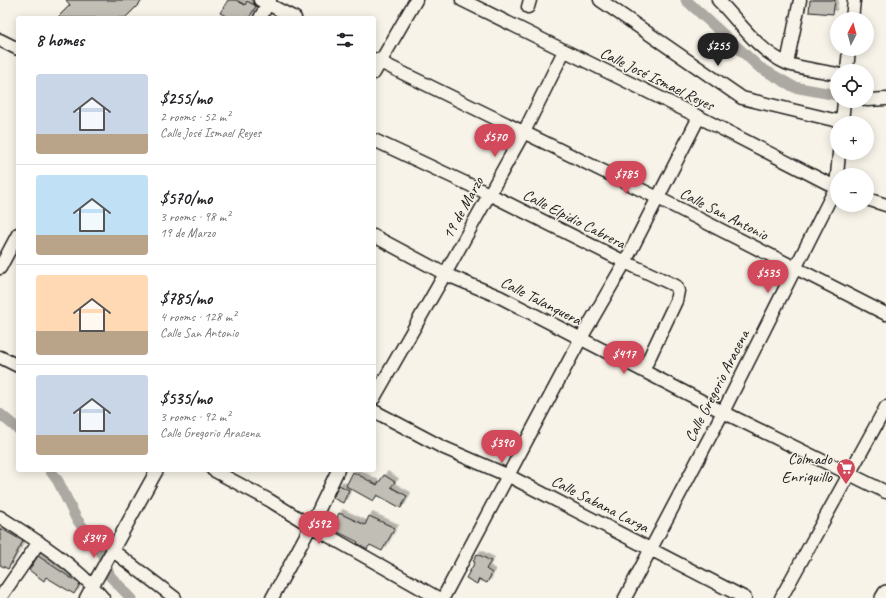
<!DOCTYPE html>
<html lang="en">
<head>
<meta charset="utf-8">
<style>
	:root { --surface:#fff; --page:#f6f6f6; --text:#202124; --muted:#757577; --line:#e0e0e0; --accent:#d1495b }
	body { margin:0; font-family:Caveat,sans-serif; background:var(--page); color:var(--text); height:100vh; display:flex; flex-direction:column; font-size:15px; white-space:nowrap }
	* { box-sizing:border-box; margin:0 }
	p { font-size:13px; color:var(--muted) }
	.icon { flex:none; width:22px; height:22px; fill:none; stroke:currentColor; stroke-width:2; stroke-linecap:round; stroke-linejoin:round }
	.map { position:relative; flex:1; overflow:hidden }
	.drawer { position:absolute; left:16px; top:16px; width:360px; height:456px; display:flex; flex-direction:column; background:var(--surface); border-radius:4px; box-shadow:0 2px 10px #0003 }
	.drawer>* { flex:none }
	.needle { width:26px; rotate:6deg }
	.fabs { position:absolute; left:830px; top:12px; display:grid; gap:8px }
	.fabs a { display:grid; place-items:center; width:44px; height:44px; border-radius:50%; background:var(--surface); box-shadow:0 2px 10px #0003; font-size:20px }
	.price { position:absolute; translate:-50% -34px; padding:0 9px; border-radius:14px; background:var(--accent); color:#fff; font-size:13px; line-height:26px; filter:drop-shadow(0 1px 2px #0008) }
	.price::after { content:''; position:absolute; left:50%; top:24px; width:12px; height:9px; margin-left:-6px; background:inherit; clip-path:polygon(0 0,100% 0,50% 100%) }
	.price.current { background:#222; color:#fff }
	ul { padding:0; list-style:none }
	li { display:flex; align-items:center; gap:12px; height:100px; padding:0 20px }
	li+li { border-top:1px solid var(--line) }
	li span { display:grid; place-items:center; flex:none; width:112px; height:80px; border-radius:4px; color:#555 }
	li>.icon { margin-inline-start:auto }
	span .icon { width:48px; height:48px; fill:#fffc; stroke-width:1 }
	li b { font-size:17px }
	h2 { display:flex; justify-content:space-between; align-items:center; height:48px; padding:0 20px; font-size:17px }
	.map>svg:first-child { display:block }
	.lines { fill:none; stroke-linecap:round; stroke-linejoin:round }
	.canal { stroke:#aca9a2; stroke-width:11 }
	.building { fill:#c0beb5; stroke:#1c1c1c; filter:url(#shadow) }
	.minor-casing { stroke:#1c1c1c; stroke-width:15 }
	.major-casing { stroke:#1c1c1c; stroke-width:18 }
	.minor { stroke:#f7f3e8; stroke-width:12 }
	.major { stroke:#f7f3e8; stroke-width:15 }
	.labels { text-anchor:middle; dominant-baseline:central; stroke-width:3; stroke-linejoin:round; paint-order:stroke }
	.street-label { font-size:16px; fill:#1c1c1c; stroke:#f7f3e8 }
	.poi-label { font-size:16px; fill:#1c1c1c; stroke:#f7f3e8; text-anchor:end }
</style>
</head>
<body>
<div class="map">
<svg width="886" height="598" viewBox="0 0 886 598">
	<defs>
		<filter id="shadow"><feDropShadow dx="3.5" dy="-3.5" stdDeviation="0" flood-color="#0004"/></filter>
	</defs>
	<rect width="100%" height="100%" fill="#f7f3e8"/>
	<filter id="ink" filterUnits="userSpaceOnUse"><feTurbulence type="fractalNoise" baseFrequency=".025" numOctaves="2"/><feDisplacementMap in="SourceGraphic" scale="8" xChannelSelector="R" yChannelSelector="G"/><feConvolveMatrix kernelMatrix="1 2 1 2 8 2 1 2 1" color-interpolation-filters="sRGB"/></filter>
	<g filter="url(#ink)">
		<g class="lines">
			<path class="canal" d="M686,0l73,67 35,20 43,8
				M0,414l18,15
				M50,470l8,11 18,37 26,36 8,22 21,22"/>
		</g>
		<path class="building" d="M66,0h77l-18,18h-68l13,-13z
			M228,0h8l9,5 2,-4 9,5 -7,12h-19l-10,-5z
			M810,0h25l-2,14 -24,-2z
			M353,472l24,13 7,-10 11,7 -4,5 16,9 -6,12 -24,-13 -4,6 -27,-15z
			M339,485l10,5 -6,13 -10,-5z
			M339,513l26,12 4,-9 26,12 -13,23 -12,-6 -3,4 -10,-6 1,-1 -26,-13z
			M0,528l23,13 -15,28 -8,-4z
			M477,554l14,7 -5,8 6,4 -5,10 -8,-4 -2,5 -11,-6 9,-16 -2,-1z
			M38,556l42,28 -6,10 -28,-17 -2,4 -15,-11z"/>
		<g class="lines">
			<defs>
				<path id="minor" d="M260,0l35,18
					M462,0l237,117 138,71
					M600,0l142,98 100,24
					M718,0c21,21 40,51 68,63 12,5 37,8 51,11
					M528,7l2,-7
					M260,18l10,-18
					M852,19l2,-19
					M0,40l18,9
					M374,59l284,139 228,116
					M787,63l13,-63
					M847,71l2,-22
					M374,73l42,-73
					M867,100l19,-1
					M842,123l2,-22
					M374,140l115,54 136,68 51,24 2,5 -2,10 -33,70
					M867,199l19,6
					M374,236l71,38 55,23 223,115 163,80
					M0,268l18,-34
					M0,357l18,9
					M374,398l71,-124 79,-142 40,-81
					M374,411l68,36 67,29 236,122
					M213,470l56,30 42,26 127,72
					M0,517c36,23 76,48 103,81
					M112,550l63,48
					M0,598l39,-56
					M86,598l71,-128
					M272,598l39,-72 27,-56
					M443,598l137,-258 45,-78 74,-145
					M625,598l98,-186 113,-225 3,-34
					M781,598l105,-191"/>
				<path id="major" d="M883,598l3,-5"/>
			</defs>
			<use href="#minor" class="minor-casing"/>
			<use href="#major" class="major-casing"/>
			<use href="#minor" class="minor"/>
			<use href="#major" class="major"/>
		</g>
	</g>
	<defs>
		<symbol id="supermarket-pin" viewBox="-11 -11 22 30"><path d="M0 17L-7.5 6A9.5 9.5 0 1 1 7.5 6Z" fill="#d1495b" stroke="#f7f3e8"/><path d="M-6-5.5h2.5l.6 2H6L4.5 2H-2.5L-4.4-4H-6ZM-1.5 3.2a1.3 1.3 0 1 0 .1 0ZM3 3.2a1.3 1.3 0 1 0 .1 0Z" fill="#fff"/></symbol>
	</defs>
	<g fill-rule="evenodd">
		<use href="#supermarket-pin" x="835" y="457" width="22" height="30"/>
	</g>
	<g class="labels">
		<g class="street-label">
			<text transform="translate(657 79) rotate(26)">Calle José Ismael Reyes</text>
			<text transform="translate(463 208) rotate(-61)">19 de Marzo</text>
			<text transform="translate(724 214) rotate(27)">Calle San Antonio</text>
			<text transform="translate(574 219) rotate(27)">Calle Elpidio Cabrera</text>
			<text transform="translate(541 301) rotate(27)">Calle Talanquera</text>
			<text transform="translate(717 386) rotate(-63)">Calle Gregorio Aracena</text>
			<text transform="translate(600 504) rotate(27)">Calle Sabana Larga</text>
		</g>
		<g class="poi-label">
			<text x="832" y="459">Colmado<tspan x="832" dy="18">Enriquillo</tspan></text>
		</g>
	</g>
</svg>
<div class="fabs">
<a><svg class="needle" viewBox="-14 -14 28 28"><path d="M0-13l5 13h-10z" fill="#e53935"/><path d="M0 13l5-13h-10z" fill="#757577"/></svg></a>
<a><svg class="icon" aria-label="locate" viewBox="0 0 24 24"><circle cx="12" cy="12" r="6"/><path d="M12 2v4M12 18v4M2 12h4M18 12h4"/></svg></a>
<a>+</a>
<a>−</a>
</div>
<b class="price current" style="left:718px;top:67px">$255</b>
<b class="price" style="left:495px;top:158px">$570</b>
<b class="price" style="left:626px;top:195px">$785</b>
<b class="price" style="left:768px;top:294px">$535</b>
<b class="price" style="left:624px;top:375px">$417</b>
<b class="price" style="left:502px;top:464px">$390</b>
<b class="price" style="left:319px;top:545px">$592</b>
<b class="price" style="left:94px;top:559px">$347</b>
<section class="drawer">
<h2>8 homes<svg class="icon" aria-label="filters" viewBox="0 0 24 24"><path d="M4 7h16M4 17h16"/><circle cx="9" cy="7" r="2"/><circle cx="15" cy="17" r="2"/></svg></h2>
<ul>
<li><span style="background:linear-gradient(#c9d6e8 75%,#b9a48a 0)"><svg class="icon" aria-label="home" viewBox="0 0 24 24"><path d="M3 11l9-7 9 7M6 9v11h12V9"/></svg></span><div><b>$255/mo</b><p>2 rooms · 52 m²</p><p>Calle José Ismael Reyes</p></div></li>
<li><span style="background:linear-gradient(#bfe0f5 75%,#b9a48a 0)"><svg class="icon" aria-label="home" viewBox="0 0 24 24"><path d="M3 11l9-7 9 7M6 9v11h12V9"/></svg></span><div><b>$570/mo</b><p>3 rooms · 98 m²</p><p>19 de Marzo</p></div></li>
<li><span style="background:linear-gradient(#ffd9b3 70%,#b9a48a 0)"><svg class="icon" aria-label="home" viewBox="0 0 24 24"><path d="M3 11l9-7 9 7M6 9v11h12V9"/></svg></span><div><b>$785/mo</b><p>4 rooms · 128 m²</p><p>Calle San Antonio</p></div></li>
<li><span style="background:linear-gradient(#c9d6e8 75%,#b9a48a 0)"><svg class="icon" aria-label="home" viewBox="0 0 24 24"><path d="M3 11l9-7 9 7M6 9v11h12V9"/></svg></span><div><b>$535/mo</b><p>3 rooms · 92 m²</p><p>Calle Gregorio Aracena</p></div></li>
</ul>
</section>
</div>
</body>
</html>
